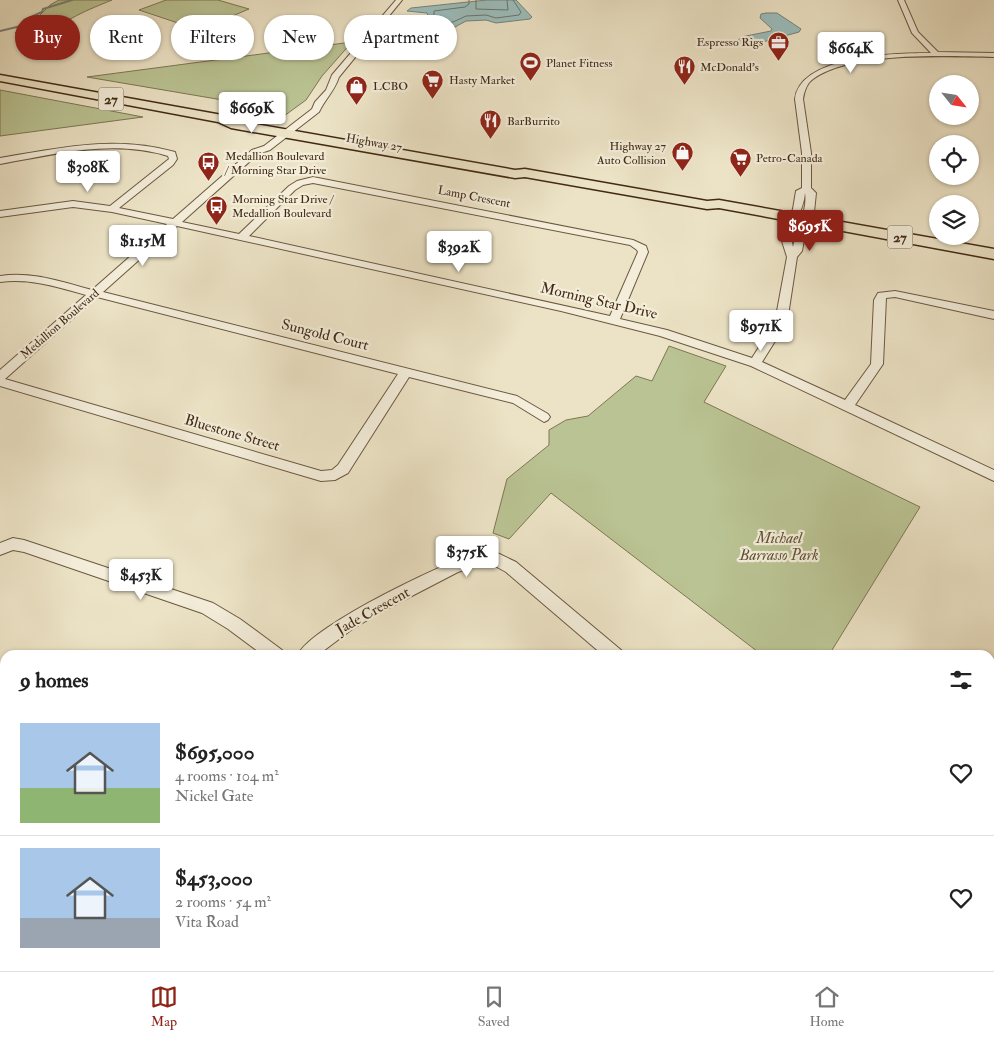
<!DOCTYPE html>
<html lang="en">
<head>
<meta charset="utf-8">
<style>
	:root { --surface:#fff; --page:#f6f6f6; --text:#222; --muted:#767676; --line:#e0e0e0; --accent:#8f2418 }
	body { margin:0; font-family:"IM FELL Double Pica",serif; background:var(--page); color:var(--text); height:100vh; display:flex; flex-direction:column; font-size:19px; white-space:nowrap }
	* { box-sizing:border-box; margin:0 }
	p { font-size:16px; color:var(--muted) }
	.icon { flex:none; width:28px; height:28px; fill:none; stroke:currentColor; stroke-width:2; stroke-linecap:round; stroke-linejoin:round }
	.map { position:relative; flex:1; overflow:hidden }
	.drawer { position:absolute; left:0px; top:650px; width:995px; height:321px; display:flex; flex-direction:column; background:var(--surface); border-radius:15px 15px 0 0; box-shadow:0 1px 4px #0004 }
	.drawer>* { flex:none }
	.banner { position:absolute; left:15px; top:15px; width:500px; height:45px; display:flex; gap:10px }
	.needle { width:32px; rotate:120deg }
	.tools { position:absolute; left:929px; top:75px; display:grid; gap:10px }
	.tools a { display:grid; place-items:center; width:50px; height:50px; border-radius:50%; background:var(--surface); box-shadow:0 1px 4px #0004; font-size:25px }
	.price { position:absolute; translate:-50% -42px; padding:0 11px; border-radius:5px; background:#fff; color:#222; font-size:16px; line-height:32px; filter:drop-shadow(0 1px 2px #0008) }
	.price::after { content:''; position:absolute; left:50%; top:30px; width:15px; height:11px; margin-left:-8px; background:inherit; clip-path:polygon(0 0,100% 0,50% 100%) }
	.price.current { background:var(--accent); color:#fff }
	ul { padding:0; list-style:none }
	li { display:flex; align-items:center; gap:15px; height:125px; padding:0 20px }
	li+li { border-top:1px solid var(--line) }
	li span { display:grid; place-items:center; flex:none; width:140px; height:100px; border-radius:0px; color:#555 }
	li>.icon { margin-inline-start:auto }
	span .icon { width:60px; height:60px; fill:#fffc; stroke-width:1 }
	li b { font-size:21px }
	h2 { display:flex; justify-content:space-between; align-items:center; height:60px; padding:0 20px; font-size:21px }
	.chip { padding:0 18px; border-radius:22px; background:var(--surface); box-shadow:0 1px 4px #0004; font-size:18px; line-height:45px }
	.chip.current { background:var(--accent); color:#fff }
	.tab-bar { display:flex; justify-content:space-around; align-items:center; height:70px; border-top:1px solid var(--line); background:var(--surface); font-size:14px; color:var(--muted) }
	.tab-bar a { display:grid; justify-items:center; gap:2px }
	.tab-bar .current { color:var(--accent) }
	.map>svg:first-child { display:block }
	.green { fill:#bac393; stroke:#7e7654 }
	.water { fill:#9bbdbc; stroke:#778279 }
	.lines { fill:none; stroke-linecap:round; stroke-linejoin:round }
	.shore { stroke:#6e7468; stroke-width:1 }
	.stream { stroke:#778279; stroke-width:2 }
	.street-casing { stroke:#6c5840; stroke-width:2 }
	.primary-casing { stroke:#422a14; stroke-width:3 }
	.street { fill:#f3edda; fill-rule:evenodd }
	.primary { fill:#ece3c6; fill-rule:evenodd }
	.labels { text-anchor:middle; dominant-baseline:central; stroke-width:4.5; stroke-linejoin:round; paint-order:stroke }
	.far-poi-label { font-size:12px; fill:#422a14; stroke:#f3edda; text-anchor:start }
	.far-street-label { font-size:12px; fill:#422a14; stroke:#f3edda }
	.shield { fill:#f3edda; stroke:#77644f; stroke-width:1 }
	.shield-label { font-size:14px; font-weight:bold; fill:#422a14 }
	.street-label { font-size:15px; fill:#422a14; stroke:#f3edda }
	.park-label { font-size:15px; font-style:italic; fill:#605034; stroke:#f3edda }
</style>
</head>
<body>
<div class="map">
<svg width="994" height="971" viewBox="0 0 994 971">
	<rect width="100%" height="100%" fill="#ece3c6"/>
	<filter id="stains"><feTurbulence type="fractalNoise" baseFrequency=".004" numOctaves="4"/><feColorMatrix values="0 0 0 0 .2 0 0 0 0 .09 0 0 0 0 .02 0 0 0 .5 -.17"/></filter>
	<radialGradient id="worn" r=".72"><stop offset=".6" stop-color="#630" stop-opacity="0"/><stop offset="1" stop-color="#630" stop-opacity=".3"/></radialGradient>
	<path class="green" d="M59,0h53c-12,5 -52,20 -56,32l3,3 -1,3 -20,9 -2,-4 -16,-5 -5,-5 20,-13 15,-15z
		M166,0h52l31,9 -50,21 -60,-20z
		M352,42l-30,34 -16,24 -22,16 -20,-9 -177,-30z
		M0,90l143,27 -143,19z
		M669,346l57,20 -22,36 216,105 -91,148h-67l-211,-162 -42,46 -16,-6 14,-54 42,-34v-15l17,-10 22,-4 48,-40 16,5z"/>
	<path class="water" d="M487,0h29l16,17 -2,2 -34,4 -10,-3 -20,1 -11,6 -63,8 3,-7c10,-5 26,-2 34,-10l-2,-5 -20,-2 4,-3z
		M766,13h11l24,16 -2,3 -51,14 -11,-1 -1,-3 5,-5 30,-6 1,-2 -12,-11 1,-4z"/>
	<g class="lines">
		<path class="shore" d="M469,0v4l-4,3 -31,4v13l19,-2 13,-6 20,-1 10,3 23,-3 2,-3 -8,-12
			M476,0v9l32,1 -1,-10"/>
		<path class="stream" d="M0,31l21,-5 3,-6 18,-8 1,-3 29,-9"/>
		<defs>
			<path id="street" d="M396,0h6l-63,77c-5,15 -14,22 -20,35l-49,38 -12,4 -76,68 57,12 50,-48 8,-5 16,-4 320,63 13,6 2,6 -28,67 47,11 85,28 23,-36 12,-65 -6,-19 12,-29 3,-18 6,-3v-35l-7,-54c5,-44 102,-46 136,-46l-19,-20 -14,-33h6l14,32 20,20 56,1v4c-45,-1 -144,-6 -181,22 -6,4 -9,13 -10,20l8,54v35l5,5 -2,19 -9,22 -3,17 -5,6 -10,65 -25,40 83,38 26,-36 3,-64 4,-7 17,-2 99,20v8l-99,-22 -9,1 -3,66 -28,41 139,65v11l-243,-115 -91,-30 -99,-25 -384,-85 -74,66 414,104 31,18 2,3 -2,3 -4,2 -31,-19 -104,-26 -61,96 -13,7 -14,1 -321,-95v-16l86,-75c-28,-8 -56,-17 -86,-13v-6c32,-5 62,6 92,14l75,-66 -55,-12 -39,-5 -73,10v-6l73,-10 37,5 59,-47 -1,-3c-56,-17 -112,-2 -168,8v-6c60,-10 115,-23 175,-6l2,7 -4,6 -54,43 54,11 79,-69 12,-4 48,-37 3,-7 11,-12 6,-15zM313,183l317,62 7,5 1,2 -28,64 -361,-80 46,-46 8,-5zM805,193c3,18 -9,36 -12,54 -5,-16 11,-36 12,-54zM97,297l301,77 -60,91 -6,5 -11,1 -316,-92z
				M13,538l11,2 189,63 27,16 42,31 2,5h-21l-35,-26 -26,-16 -178,-61 -11,-2 -13,5v-12z
				M489,549l27,13 105,88 2,5h-20l-97,-83 -18,-10 -30,10 -79,41 -28,17 -33,25h-20c12,-29 158,-99 191,-106z
				M0,753l5,2v20l-5,-2z
				M53,966h23l-2,5h-23z
				M282,966h26l2,5h-26z
				M345,966h21l-1,5h-22z
				M650,966h25l-2,5h-25z"/>
			<path id="primary" d="M0,75l222,40 14,-1 6,4 -4,3 277,49 10,-1 182,32 12,-1 275,49v10l-275,-51 -12,1 -182,-32 -10,1 -284,-50 -13,-6 -218,-41z"/>
		</defs>
		<use href="#street" class="street-casing"/>
		<use href="#primary" class="primary-casing"/>
		<use href="#street" class="street"/>
		<use href="#primary" class="primary"/>
	</g>
	<defs>
		<symbol id="office-pin" viewBox="-11 -11 22 30"><path d="M0 17L-7.5 6A9.5 9.5 0 1 1 7.5 6Z" fill="#8f2418" stroke="#f3edda"/><path d="M-6-3h4V-5.5h4V-3h4V5H-6ZM-1-4.5V-3h2v-1.5ZM-6 0V1H6V0Z" fill="#fff"/></symbol>
		<symbol id="stadium-pin" viewBox="-11 -11 22 30"><path d="M0 17L-7.5 6A9.5 9.5 0 1 1 7.5 6Z" fill="#8f2418" stroke="#f3edda"/><path d="M0-5a6.5 5 0 1 0 0 10a6.5 5 0 1 0 0-10ZM-3.5-1.8h7v3.6h-7Z" fill="#fff"/></symbol>
		<symbol id="restaurant-pin" viewBox="-11 -11 22 30"><path d="M0 17L-7.5 6A9.5 9.5 0 1 1 7.5 6Z" fill="#8f2418" stroke="#f3edda"/><path d="M-5-6h1v4h1v-4h1v4h1v-4h1v5L-1.5 .5V6h-2V.5L-5-1ZM5-6V6H3V1.5H1.5Q1.5-4 5-6Z" fill="#fff"/></symbol>
		<symbol id="supermarket-pin" viewBox="-11 -11 22 30"><path d="M0 17L-7.5 6A9.5 9.5 0 1 1 7.5 6Z" fill="#8f2418" stroke="#f3edda"/><path d="M-6-5.5h2.5l.6 2H6L4.5 2H-2.5L-4.4-4H-6ZM-1.5 3.2a1.3 1.3 0 1 0 .1 0ZM3 3.2a1.3 1.3 0 1 0 .1 0Z" fill="#fff"/></symbol>
		<symbol id="shop-pin" viewBox="-11 -11 22 30"><path d="M0 17L-7.5 6A9.5 9.5 0 1 1 7.5 6Z" fill="#8f2418" stroke="#f3edda"/><path d="M-5-2.5h2.3a2.7 3.5 0 0 1 5.4 0H5L5.5 6h-11ZM-1.5-2.5h3a1.5 2.3 0 0 0-3 0Z" fill="#fff"/></symbol>
		<symbol id="bus-pin" viewBox="-11 -11 22 30"><path d="M0 17L-7.5 6A9.5 9.5 0 1 1 7.5 6Z" fill="#8f2418" stroke="#f3edda"/><path d="M-5-6H5V4H4V6H2V4H-2V6H-4V4H-5ZM-3.5-4V0h7V-4ZM-3.5 1.2v1.5H-2V1.2ZM2 1.2v1.5H3.5V1.2Z" fill="#fff"/></symbol>
	</defs>
	<g fill-rule="evenodd">
		<use href="#office-pin" x="766" y="30" width="25" height="34"/>
		<use href="#stadium-pin" x="518" y="50" width="25" height="34"/>
		<use href="#restaurant-pin" x="672" y="54" width="25" height="34"/>
		<use href="#supermarket-pin" x="420" y="68" width="25" height="34"/>
		<use href="#shop-pin" x="344" y="74" width="25" height="34"/>
		<use href="#restaurant-pin" x="478" y="108" width="25" height="34"/>
		<use href="#shop-pin" x="670" y="140" width="25" height="34"/>
		<use href="#supermarket-pin" x="728" y="146" width="25" height="34"/>
		<use href="#bus-pin" x="196" y="150" width="25" height="34"/>
		<use href="#bus-pin" x="204" y="194" width="25" height="34"/>
	</g>
	<g class="labels">
		<g class="far-poi-label">
			<text x="763" y="42" text-anchor="end">Espresso Rigs</text>
			<text x="546" y="63">Planet Fitness</text>
			<text x="700" y="67">McDonald's</text>
			<text x="449" y="80">Hasty Market</text>
			<text x="373" y="86">LCBO</text>
			<text x="507" y="121">BarBurrito</text>
			<text x="666" y="146" text-anchor="end">Highway 27<tspan x="666" dy="14">Auto Collision</tspan></text>
			<text x="225" y="156">Medallion Boulevard<tspan x="225" dy="14">/ Morning Star Drive</tspan></text>
			<text x="756" y="158">Petro-Canada</text>
			<text x="232" y="199">Morning Star Drive /<tspan x="232" dy="14">Medallion Boulevard</tspan></text>
		</g>
		<g class="far-street-label">
			<text transform="translate(374 143) rotate(10)">Highway 27</text>
			<text transform="translate(474 197) rotate(11)">Lamp Crescent</text>
			<text transform="translate(60 324) rotate(-41)">Medallion Boulevard</text>
		</g>
		<g class="shield">
			<rect x="98.5" y="87.5" width="25" height="23" rx="4"/>
			<rect x="887.5" y="225.5" width="25" height="23" rx="4"/>
		</g>
		<g class="shield-label">
			<text x="111" y="99">27</text>
			<text x="900" y="237">27</text>
		</g>
		<g class="street-label">
			<text transform="translate(599 301) rotate(13)">Morning Star Drive</text>
			<text transform="translate(325 335) rotate(14)">Sungold Court</text>
			<text transform="translate(232 433) rotate(16)">Bluestone Street</text>
			<text transform="translate(373 611) rotate(-29)">Jade Crescent</text>
		</g>
		<g class="park-label">
			<text x="779" y="538">Michael<tspan x="779" dy="17">Barrasso Park</tspan></text>
		</g>
	</g>
	<rect width="100%" height="100%" filter="url(#stains)"/>
	<rect width="100%" height="100%" fill="url(#worn)"/>
</svg>
<div class="tools">
<a><svg class="needle" viewBox="-14 -14 28 28"><path d="M0-13l5 13h-10z" fill="#e53935"/><path d="M0 13l5-13h-10z" fill="#767676"/></svg></a>
<a><svg class="icon" aria-label="locate" viewBox="0 0 24 24"><circle cx="12" cy="12" r="6"/><path d="M12 2v4M12 18v4M2 12h4M18 12h4"/></svg></a>
<a><svg class="icon" aria-label="layers" viewBox="0 0 24 24"><path d="M12 4l9 5-9 5-9-5zM3 14l9 5 9-5"/></svg></a>
</div>
<b class="price" style="left:851px;top:74px">$664K</b>
<b class="price" style="left:252px;top:134px">$669K</b>
<b class="price" style="left:88px;top:193px">$308K</b>
<b class="price current" style="left:810px;top:252px">$695K</b>
<b class="price" style="left:143px;top:267px">$1.15M</b>
<b class="price" style="left:459px;top:273px">$392K</b>
<b class="price" style="left:761px;top:352px">$971K</b>
<b class="price" style="left:467px;top:578px">$375K</b>
<b class="price" style="left:141px;top:601px">$453K</b>
<div class="banner">
<a class="chip current">Buy</a>
<a class="chip">Rent</a>
<a class="chip">Filters</a>
<a class="chip">New</a>
<a class="chip">Apartment</a>
</div>
<section class="drawer">
<h2>9 homes<svg class="icon" aria-label="filters" viewBox="0 0 24 24"><path d="M4 7h16M4 17h16"/><circle cx="9" cy="7" r="2"/><circle cx="15" cy="17" r="2"/></svg></h2>
<ul>
<li><span style="background:linear-gradient(#a9c7e8 65%,#8fb573 0)"><svg class="icon" aria-label="home" viewBox="0 0 24 24"><path d="M3 11l9-7 9 7M6 9v11h12V9"/></svg></span><div><b>$695,000</b><p>4 rooms · 104 m²</p><p>Nickel Gate</p></div><svg class="icon" aria-label="heart" viewBox="0 0 24 24"><path d="M12 20l-8-8c-3-5 5-10 8-4 3-6 11-1 8 4z"/></svg></li>
<li><span style="background:linear-gradient(#a9c7e8 70%,#9aa5b1 0)"><svg class="icon" aria-label="home" viewBox="0 0 24 24"><path d="M3 11l9-7 9 7M6 9v11h12V9"/></svg></span><div><b>$453,000</b><p>2 rooms · 54 m²</p><p>Vita Road</p></div><svg class="icon" aria-label="heart" viewBox="0 0 24 24"><path d="M12 20l-8-8c-3-5 5-10 8-4 3-6 11-1 8 4z"/></svg></li>
</ul>
</section>
</div>
<nav class="tab-bar">
<a class="current"><svg class="icon" aria-label="map" viewBox="0 0 24 24"><path d="M3 6l6-2 6 2 6-2v14l-6 2-6-2-6 2zM9 4v14M15 6v14"/></svg>Map</a>
<a><svg class="icon" aria-label="saved" viewBox="0 0 24 24"><path d="M7 4h10v16l-5-4-5 4z"/></svg>Saved</a>
<a><svg class="icon" aria-label="home" viewBox="0 0 24 24"><path d="M3 11l9-7 9 7M6 9v11h12V9"/></svg>Home</a>
</nav>
</body>
</html>
